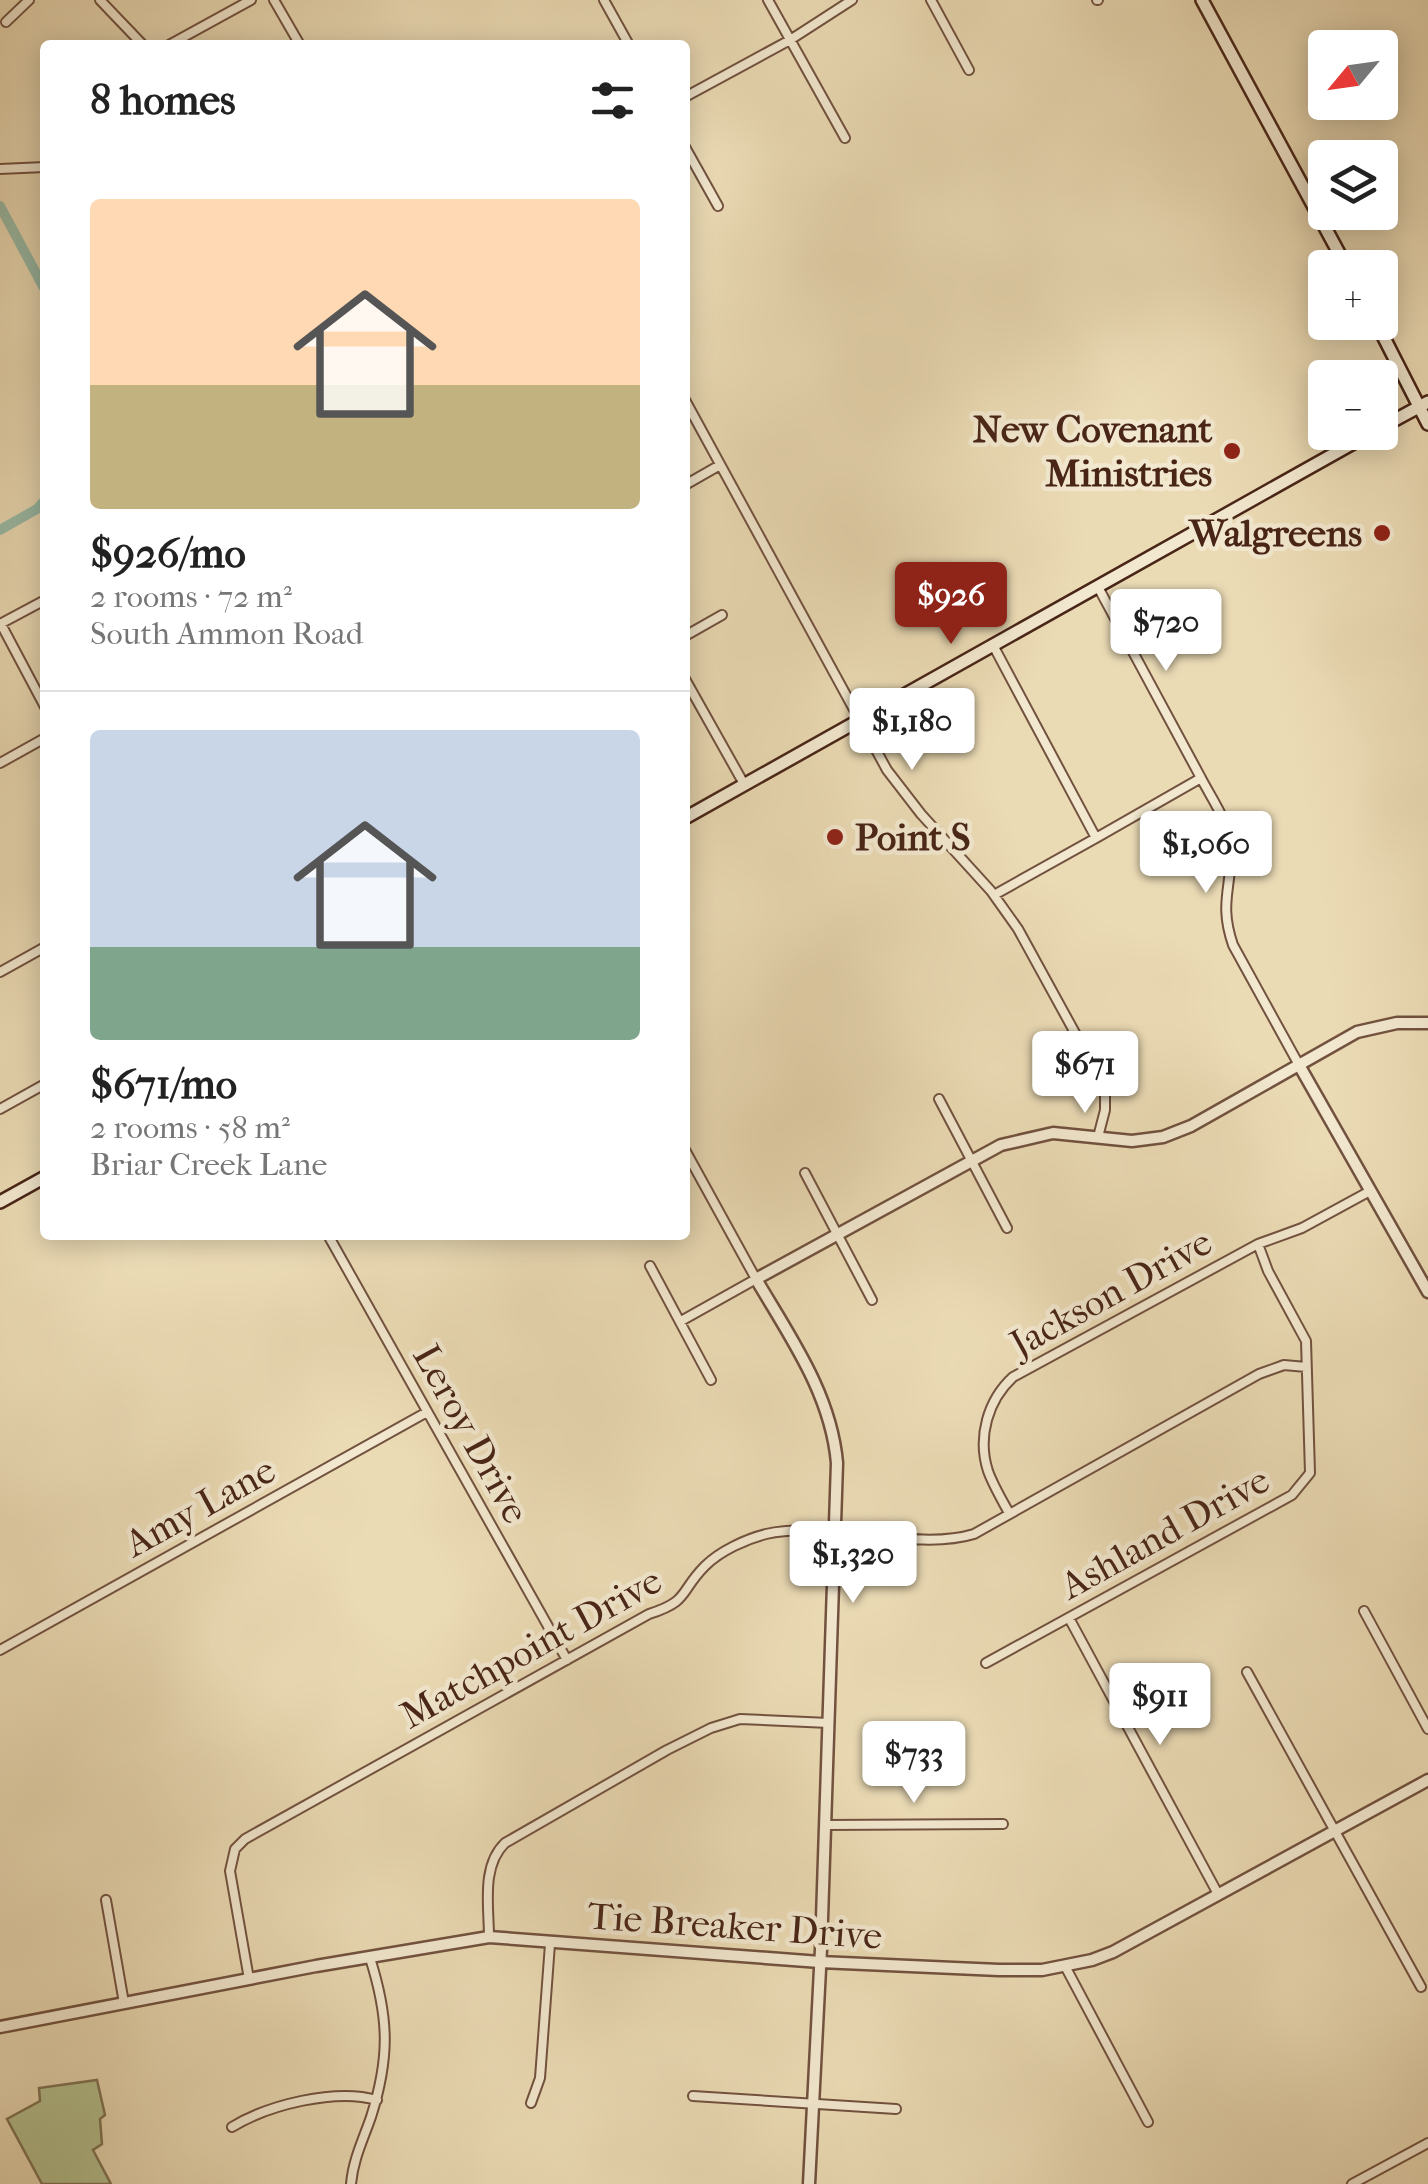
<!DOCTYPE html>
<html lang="en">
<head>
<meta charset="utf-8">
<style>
	:root { --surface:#fff; --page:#f2f2f2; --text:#222; --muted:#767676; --line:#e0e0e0; --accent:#8f2418 }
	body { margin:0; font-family:"IM FELL French Canon",serif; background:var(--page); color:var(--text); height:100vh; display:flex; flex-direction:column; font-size:38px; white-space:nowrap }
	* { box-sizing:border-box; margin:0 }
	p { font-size:32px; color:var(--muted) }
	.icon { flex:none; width:55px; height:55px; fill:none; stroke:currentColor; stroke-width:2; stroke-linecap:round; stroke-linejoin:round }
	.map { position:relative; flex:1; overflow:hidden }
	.sheet { position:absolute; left:40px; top:40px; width:650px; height:1200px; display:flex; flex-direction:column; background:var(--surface); border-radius:10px; box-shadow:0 5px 25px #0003 }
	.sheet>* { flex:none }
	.needle { width:65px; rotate:241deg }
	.tools { position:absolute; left:1308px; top:30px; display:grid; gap:20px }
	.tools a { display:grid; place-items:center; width:90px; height:90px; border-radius:10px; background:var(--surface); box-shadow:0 5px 25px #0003; font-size:50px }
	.price { position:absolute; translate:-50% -85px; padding:0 22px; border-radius:10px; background:#fff; color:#222; font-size:32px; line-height:65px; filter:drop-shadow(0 2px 5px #0008) }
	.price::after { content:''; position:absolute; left:50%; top:60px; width:30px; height:22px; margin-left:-15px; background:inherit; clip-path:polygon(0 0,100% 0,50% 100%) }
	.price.on { background:var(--accent); color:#fff }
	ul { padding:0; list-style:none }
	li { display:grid; align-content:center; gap:20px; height:530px; padding:0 50px }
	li+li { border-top:2px solid var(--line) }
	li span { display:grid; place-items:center; height:310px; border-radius:10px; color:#555 }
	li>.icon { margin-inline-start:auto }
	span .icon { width:180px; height:180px; fill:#fffc; stroke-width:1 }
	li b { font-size:42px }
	h2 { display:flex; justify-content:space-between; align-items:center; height:120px; padding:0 50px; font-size:42px }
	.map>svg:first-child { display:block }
	.green { fill:#b4c190; stroke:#7e7354; stroke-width:2.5 }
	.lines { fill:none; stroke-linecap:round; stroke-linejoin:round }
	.canal { stroke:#99bca8; stroke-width:10 }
	.minor-casing { stroke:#72523f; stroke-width:12 }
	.tertiary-casing { stroke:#72523f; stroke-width:15 }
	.secondary-casing { stroke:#492518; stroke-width:16 }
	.minor { stroke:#f2e8cf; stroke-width:8 }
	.tertiary { stroke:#f2e8cf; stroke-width:10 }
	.secondary { stroke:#f2e8cf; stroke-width:11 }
	.poi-dot { fill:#8f2418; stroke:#f2e8cf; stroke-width:4 }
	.labels { text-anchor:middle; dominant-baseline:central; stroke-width:9; stroke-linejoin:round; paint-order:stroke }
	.poi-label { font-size:38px; font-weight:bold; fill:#492518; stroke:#f2e8cf; text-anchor:end }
	.street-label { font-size:38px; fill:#492518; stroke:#f2e8cf }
</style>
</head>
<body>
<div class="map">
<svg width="1428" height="2184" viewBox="0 0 1428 2184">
	<rect width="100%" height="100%" fill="#ebdbb5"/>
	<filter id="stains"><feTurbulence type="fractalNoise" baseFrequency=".002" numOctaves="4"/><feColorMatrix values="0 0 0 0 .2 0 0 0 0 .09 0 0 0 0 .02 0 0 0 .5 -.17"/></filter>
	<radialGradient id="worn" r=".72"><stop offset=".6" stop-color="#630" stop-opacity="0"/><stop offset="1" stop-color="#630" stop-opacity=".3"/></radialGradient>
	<path class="green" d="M97,2080l8,35 -5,4 2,25 -9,6 18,34h-69l-35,-65 33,-18 -1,-13z"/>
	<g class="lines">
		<path class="canal" d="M0,206l45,84
			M0,530l37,-21 8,-9"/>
		<defs>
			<path id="minor" d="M100,0l43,45
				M274,0l26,45
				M604,0l25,45
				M768,0l77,138
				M931,0l38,70
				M1097,0h1
				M6,22l23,-22
				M169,45l82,-45
				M685,97l105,-57 62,-40
				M685,147l33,59
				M0,169l45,-2
				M685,400l202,370 34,44 70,77 27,38 79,144 8,21v16l-7,27
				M685,485l35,-20
				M1098,587l103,191
				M0,624l45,-24
				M1,624l44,83
				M685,636l37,-21
				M685,679l59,105
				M0,763l45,-25
				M1096,838l105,-60c12,23 30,47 30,73 0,39 -12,53 2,94l66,120
				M994,895l102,-57 -102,-191
				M0,972l45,-25
				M939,1099l68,129
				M0,1109l45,-25
				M805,1173l67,127
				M328,1235l239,425
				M650,1266l61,114
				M681,1321l75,-42 -71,-129
				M1009,1513c-7,-13 -16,-28 -21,-42 -11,-34 0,-71 25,-94l245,-133 44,-16 68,-37
				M1364,1611l64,118
				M1069,1618l149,276
				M0,1650l427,-238
				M986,1663l306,-168 18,-22 -4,-132 -38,-70 -10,-27
				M1247,1672l174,315
				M825,1825l178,-1
				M106,1900l18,103
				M489,1937c0,-30 -8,-71 16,-94l162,-93 44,-22 29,-9 89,4
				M1065,1966l83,156
				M249,1979l-19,-108 5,-22 10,-10 404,-225c41,-13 30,-22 56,-48 15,-15 41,-27 61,-32 63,-14 149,18 208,0l285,-160 25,-9 22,2
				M693,2096l203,13
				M531,2103l9,-25 10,-134
				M232,2127c36,-22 103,-39 145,-27
				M351,2184c2,-24 12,-44 20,-67 19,-60 18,-99 -1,-159
				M1352,2184l76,-41"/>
			<path id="tertiary" d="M1299,1065l129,227
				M0,2027l316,-61 173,-29 331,25 179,8h43l50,-10 21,-8 315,-172
				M809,2184l12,-235 16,-486c-6,-69 -47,-126 -81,-184l245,-134 52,-12 79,8 31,-4 28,-11 166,-94 40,-9h31"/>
			<path id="secondary" d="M1202,0l145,268
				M1376,322l52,102
				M1380,428l48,-26
				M685,818l688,-386
				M0,1202l45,-25"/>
		</defs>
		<use href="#minor" class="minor-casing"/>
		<use href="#tertiary" class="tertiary-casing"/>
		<use href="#secondary" class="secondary-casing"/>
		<use href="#minor" class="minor"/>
		<use href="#tertiary" class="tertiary"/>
		<use href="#secondary" class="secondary"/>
	</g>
	<g class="poi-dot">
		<circle cx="1232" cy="451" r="10"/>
		<circle cx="1382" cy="533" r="10"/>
		<circle cx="835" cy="837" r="10"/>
	</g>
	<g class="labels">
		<g class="poi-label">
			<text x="1212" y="429">New Covenant<tspan x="1212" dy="44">Ministries</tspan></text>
			<text x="1362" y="533">Walgreens</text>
			<text x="855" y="837" text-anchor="start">Point S</text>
		</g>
		<g class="street-label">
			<text transform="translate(1111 1293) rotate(-29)">Jackson Drive</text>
			<text transform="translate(471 1434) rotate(61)">Leroy Drive</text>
			<text transform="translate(200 1507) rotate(-29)">Amy Lane</text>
			<text transform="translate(1165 1533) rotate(-29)">Ashland Drive</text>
			<text transform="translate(531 1648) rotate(-29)">Matchpoint Drive</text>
			<text transform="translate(735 1926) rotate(4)">Tie Breaker Drive</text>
		</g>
	</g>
	<rect width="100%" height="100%" filter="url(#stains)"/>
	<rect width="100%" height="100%" fill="url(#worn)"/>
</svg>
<div class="tools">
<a><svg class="needle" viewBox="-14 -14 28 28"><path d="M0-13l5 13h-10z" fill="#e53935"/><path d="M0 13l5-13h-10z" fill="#767676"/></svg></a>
<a><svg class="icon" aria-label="layers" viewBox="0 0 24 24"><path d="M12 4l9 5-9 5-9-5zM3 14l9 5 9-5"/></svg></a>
<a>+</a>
<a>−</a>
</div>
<b class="price on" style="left:951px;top:647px">$926</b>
<b class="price" style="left:1166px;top:674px">$720</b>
<b class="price" style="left:912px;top:773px">$1,180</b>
<b class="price" style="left:1206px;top:896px">$1,060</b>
<b class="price" style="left:1085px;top:1116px">$671</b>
<b class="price" style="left:853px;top:1606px">$1,320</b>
<b class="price" style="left:1160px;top:1748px">$911</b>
<b class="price" style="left:914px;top:1806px">$733</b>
<section class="sheet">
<h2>8 homes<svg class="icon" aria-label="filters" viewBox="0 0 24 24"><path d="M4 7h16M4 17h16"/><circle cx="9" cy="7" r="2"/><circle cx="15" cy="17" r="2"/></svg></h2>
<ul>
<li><span style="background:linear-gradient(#ffd9b3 60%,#c2b280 0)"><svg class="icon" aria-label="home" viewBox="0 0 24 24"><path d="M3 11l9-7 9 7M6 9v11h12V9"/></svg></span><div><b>$926/mo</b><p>2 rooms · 72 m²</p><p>South Ammon Road</p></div></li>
<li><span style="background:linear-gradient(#c9d6e8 70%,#7fa58c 0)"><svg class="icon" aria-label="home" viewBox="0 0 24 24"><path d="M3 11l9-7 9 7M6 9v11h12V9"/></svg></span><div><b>$671/mo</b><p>2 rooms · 58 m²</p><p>Briar Creek Lane</p></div></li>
</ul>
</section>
</div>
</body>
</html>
